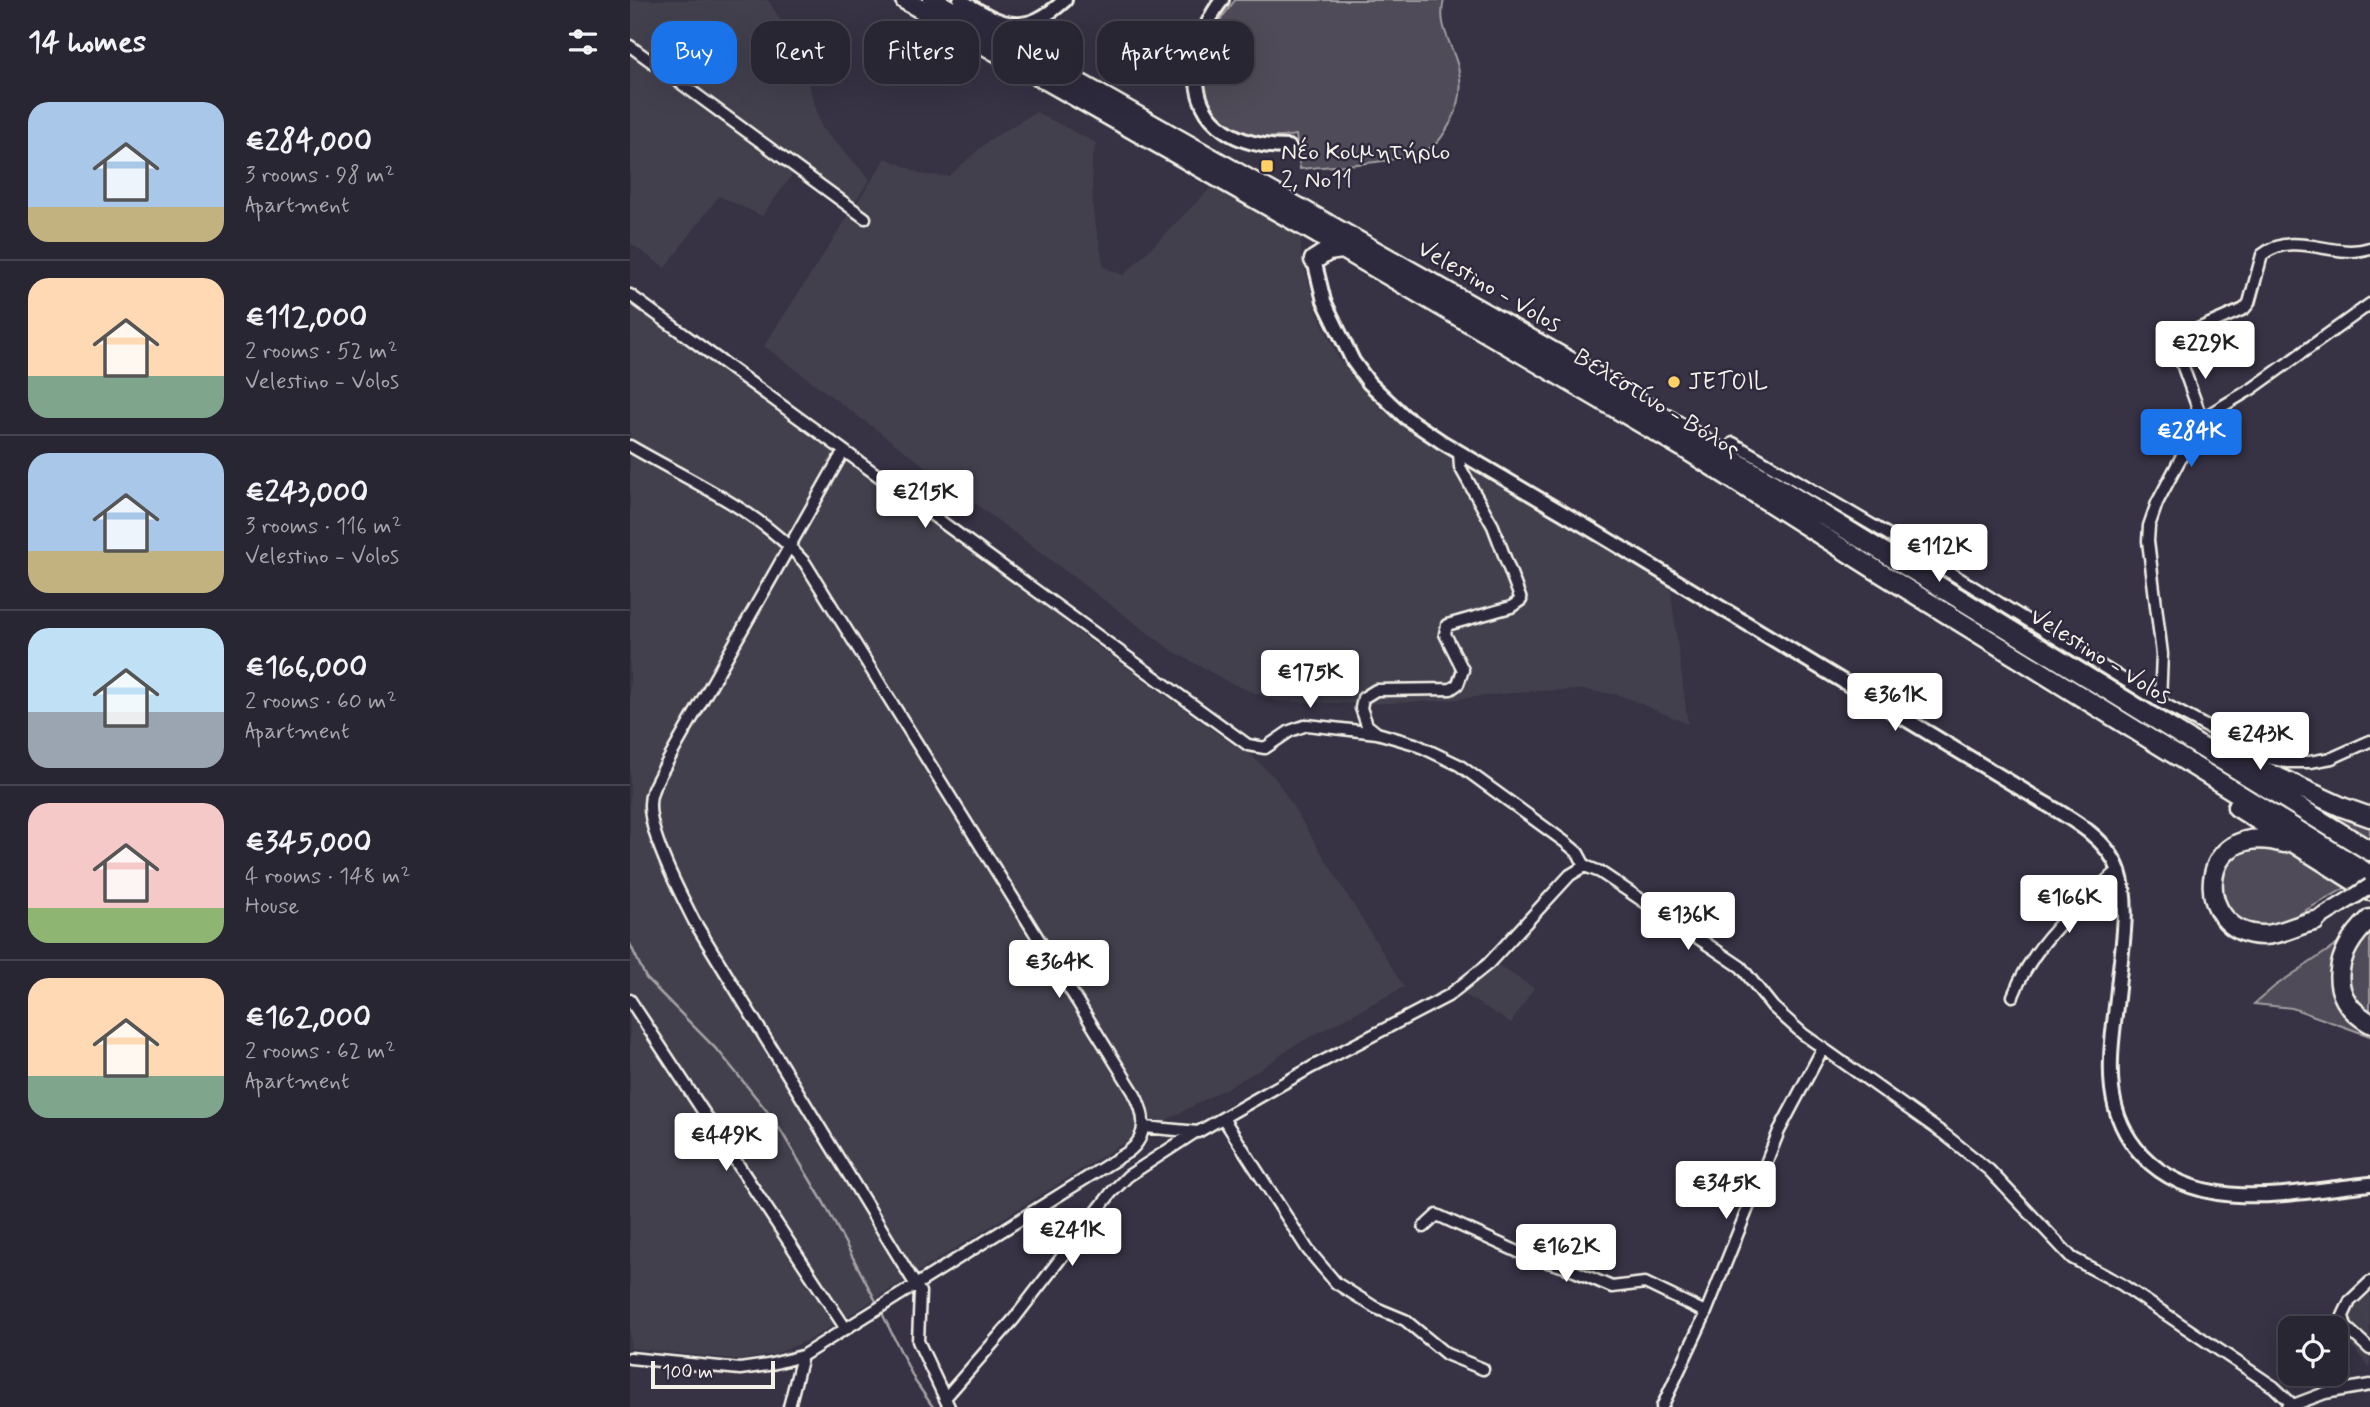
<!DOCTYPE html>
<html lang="en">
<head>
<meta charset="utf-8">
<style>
	:root { --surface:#292633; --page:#312e3b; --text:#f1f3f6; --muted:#a5a5ac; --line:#45434e; --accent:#1a73e8 }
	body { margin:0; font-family:Mynerve,sans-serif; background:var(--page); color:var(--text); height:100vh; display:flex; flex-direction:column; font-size:26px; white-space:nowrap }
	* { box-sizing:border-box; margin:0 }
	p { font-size:23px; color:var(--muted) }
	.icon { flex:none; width:38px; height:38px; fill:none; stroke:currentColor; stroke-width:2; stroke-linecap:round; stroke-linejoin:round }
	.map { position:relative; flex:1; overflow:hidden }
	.details { display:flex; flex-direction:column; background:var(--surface); width:630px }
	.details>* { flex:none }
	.hud { position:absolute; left:21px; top:21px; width:665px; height:63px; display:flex; gap:14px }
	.controls { position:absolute; left:1648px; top:1316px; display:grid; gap:14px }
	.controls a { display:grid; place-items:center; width:70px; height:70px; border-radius:14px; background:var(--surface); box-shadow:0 7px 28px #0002,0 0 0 2px var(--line); font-size:35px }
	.scale { position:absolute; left:21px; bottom:18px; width:124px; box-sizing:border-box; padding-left:7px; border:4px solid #f4f1e8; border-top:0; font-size:19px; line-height:24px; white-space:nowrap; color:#f4f1e8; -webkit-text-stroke:5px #2f2a3d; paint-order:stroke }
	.price { position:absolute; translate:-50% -60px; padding:0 16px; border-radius:7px; background:#fff; color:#222; font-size:23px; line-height:46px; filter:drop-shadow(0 2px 4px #0008) }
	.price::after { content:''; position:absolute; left:50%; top:42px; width:21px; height:16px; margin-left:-10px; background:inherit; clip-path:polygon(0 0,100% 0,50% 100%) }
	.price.active { background:var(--accent); color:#fff }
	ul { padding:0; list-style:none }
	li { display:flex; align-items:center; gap:21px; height:175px; padding:0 28px }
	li+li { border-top:2px solid var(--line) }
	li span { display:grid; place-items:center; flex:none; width:196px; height:140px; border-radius:21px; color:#555 }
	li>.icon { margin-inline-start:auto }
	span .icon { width:84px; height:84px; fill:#fffc; stroke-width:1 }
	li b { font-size:30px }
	h2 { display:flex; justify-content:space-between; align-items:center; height:84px; padding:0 28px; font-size:30px }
	.tag { padding:0 24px; border-radius:21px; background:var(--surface); box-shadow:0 7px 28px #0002,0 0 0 2px var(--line); font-size:24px; line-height:63px }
	.tag.active { background:var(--accent); color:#fff }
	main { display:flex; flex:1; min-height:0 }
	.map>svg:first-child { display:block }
	.built { fill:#433f4e }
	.green { fill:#504b59; stroke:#a29ea0; stroke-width:2 }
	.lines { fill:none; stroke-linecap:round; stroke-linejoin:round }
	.stream { stroke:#a6a2a4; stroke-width:2.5 }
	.street-casing { stroke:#f4f1e8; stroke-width:15 }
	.secondary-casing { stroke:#f4f1e8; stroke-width:18 }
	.primary-casing { stroke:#f4f1e8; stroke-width:19 }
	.highway-casing { stroke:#f4f1e8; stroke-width:23 }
	.street { stroke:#2f2a3d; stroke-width:10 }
	.secondary { stroke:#2f2a3d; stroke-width:12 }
	.primary { stroke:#2f2a3d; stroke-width:14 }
	.highway { stroke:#2f2a3d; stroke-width:18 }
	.primary-bridge-casing { stroke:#f4f1e8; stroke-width:19; stroke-linecap:butt }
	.primary-bridge { stroke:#2f2a3d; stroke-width:14 }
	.poi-dot { fill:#ffd166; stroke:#2f2a3d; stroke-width:2.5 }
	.labels { text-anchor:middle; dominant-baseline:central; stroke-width:5; stroke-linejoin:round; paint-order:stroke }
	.poi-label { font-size:24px; fill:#f4f1e8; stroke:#2f2a3d; text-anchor:start }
	.street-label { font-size:24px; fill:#f4f1e8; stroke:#2f2a3d }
</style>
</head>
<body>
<main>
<section class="details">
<h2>14 homes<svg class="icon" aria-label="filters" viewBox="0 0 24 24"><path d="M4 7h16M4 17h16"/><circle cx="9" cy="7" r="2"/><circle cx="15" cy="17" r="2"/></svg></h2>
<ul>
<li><span style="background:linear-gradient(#a9c7e8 75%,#c2b280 0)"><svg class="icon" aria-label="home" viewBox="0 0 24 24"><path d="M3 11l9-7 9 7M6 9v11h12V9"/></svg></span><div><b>€284,000</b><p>3 rooms · 98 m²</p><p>Apartment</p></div></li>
<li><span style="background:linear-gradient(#ffd9b3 70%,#7fa58c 0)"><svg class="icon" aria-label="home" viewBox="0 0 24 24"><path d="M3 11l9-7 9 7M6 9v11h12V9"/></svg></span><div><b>€112,000</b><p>2 rooms · 52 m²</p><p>Velestino - Volos</p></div></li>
<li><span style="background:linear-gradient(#a9c7e8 70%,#c2b280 0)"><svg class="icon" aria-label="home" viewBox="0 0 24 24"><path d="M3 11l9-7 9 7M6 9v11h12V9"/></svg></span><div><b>€243,000</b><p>3 rooms · 116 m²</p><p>Velestino - Volos</p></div></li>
<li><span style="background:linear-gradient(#bfe0f5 60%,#9aa5b1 0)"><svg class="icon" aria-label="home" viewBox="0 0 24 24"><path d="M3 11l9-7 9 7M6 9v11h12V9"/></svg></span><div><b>€166,000</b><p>2 rooms · 60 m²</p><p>Apartment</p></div></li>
<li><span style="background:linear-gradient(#f6c9c9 75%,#8fb573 0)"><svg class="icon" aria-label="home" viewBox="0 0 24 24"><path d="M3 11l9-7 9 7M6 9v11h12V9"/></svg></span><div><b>€345,000</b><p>4 rooms · 148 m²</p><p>House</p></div></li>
<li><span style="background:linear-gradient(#ffd9b3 70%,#7fa58c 0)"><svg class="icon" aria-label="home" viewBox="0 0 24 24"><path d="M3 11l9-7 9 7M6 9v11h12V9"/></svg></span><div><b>€162,000</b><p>2 rooms · 62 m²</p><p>Apartment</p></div></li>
</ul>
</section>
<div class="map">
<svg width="1740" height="1407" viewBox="0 0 1740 1407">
	<rect width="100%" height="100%" fill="#373244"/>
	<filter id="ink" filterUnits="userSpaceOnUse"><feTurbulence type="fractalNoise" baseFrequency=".0143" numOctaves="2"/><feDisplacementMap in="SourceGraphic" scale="14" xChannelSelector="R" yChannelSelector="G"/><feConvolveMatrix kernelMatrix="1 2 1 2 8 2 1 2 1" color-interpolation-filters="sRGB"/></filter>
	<g filter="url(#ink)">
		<path class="built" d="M0,0h138l29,46 25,82 48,51 -15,23 -54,-39 -39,53 -43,-20 -54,72 -35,-25z
			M406,112l60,31 -4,18 1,51 11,55 20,8 91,-91 86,51v20l15,54 23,50 40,48 45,34 246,144 18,139 -68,-29 -37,-5 -53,1 -92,10 -74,3 -89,-3 -45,-18 -59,-33 -407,-304 122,-188 38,17 25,1 40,-36z
			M0,302l399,290 46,38 160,116 15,8 26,25 128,208 -112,60 -34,24 -141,76 -306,192 -36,15 -33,6 -112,-12z
			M865,963l39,25 -23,35 -48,-29z
			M1740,1289v79l-38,-46z"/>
		<path class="green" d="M605,0h209c-7,26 8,43 14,67 5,18 2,37 -6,53 -5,9 -11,21 -19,26 -27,18 -99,19 -133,23l-4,-34c-43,8 -81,-1 -92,-48 -2,-8 -4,-18 -3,-26 5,-24 20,-42 34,-61z
			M1613,766l127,56v19z
			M1617,846l41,5 59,36 -69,39 -32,1 -24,-24 -1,-35z
			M1740,929v88l-18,-16 -7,-34z
			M1712,941l-7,25 35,61v9l-78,-28 -38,-4 21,-18z"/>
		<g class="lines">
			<path class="stream" d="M0,944l16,34 75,76 54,67 49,82 54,102
				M251,1311l34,70 18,26"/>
			<defs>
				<path id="street" d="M0,46l235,172
					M0,295l618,450 17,3 25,-17 17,-6 70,8
					M1572,420l-25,-70 14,-18 53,-23 5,-6 13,-48c33,-26 71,5 108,-7
					M1103,443l156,92 271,167 104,55 23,5h23l22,-4 38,-17
					M0,446c60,35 129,64 175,117l328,528c12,22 17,44 -5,61l-326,204 -34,9 -28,4 -110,-11
					M213,452l-182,321c-5,10 -11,19 -11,31 -1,31 30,89 44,117l226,371 -2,49 31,66
					M829,452l1,15 33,59 28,74 -10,7 -64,18 -2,9 18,36 -5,14 -7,5 -75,1 -13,8 -2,10 6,17 10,8 38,11 44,21 106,77 13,11 7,13
					M1530,702l2,-48 -14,-113 1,-15 8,-23 40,-76 9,-11 47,-28 117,-84
					M1383,996c21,-54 63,-89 106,-126
					M0,1000l216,329
					M593,1118l85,132 28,33 40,25 29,12 41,34 37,15
					M514,1127l54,5 114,-65 136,-71 40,-32 82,-89 15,-9 15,6 141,95 32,40 30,27 141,100 45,36 83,88 49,26 153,103 21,20
					M794,1227l13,-12 90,41 38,11 47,20 33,-4 60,29
					M1740,1282l-20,19 -7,15 3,11 24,22
					M315,1398l69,-79 97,-126 17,-17 66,-43
					M159,1407l13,-51
					M1032,1407l42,-90 75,-186 44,-83
					M1658,1407l37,-14 45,-8"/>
				<path id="secondary" d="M330,0c44,26 63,38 105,0
					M592,0c-25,31 -40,95 -4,125 19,17 47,22 71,22
					M684,260l10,41 29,60 16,22 36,34 37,25 145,85 441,266c31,20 78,40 91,78 12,37 2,80 -1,117 -3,32 -10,68 -6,101 3,25 12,47 30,66 58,62 154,36 228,29"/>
				<path id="primary" d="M1685,921l40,-25"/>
				<path id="highway" d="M275,0l409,232 368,215 194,123 494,305
					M303,0l675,383 762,468
					M684,260l14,-9 14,-2
					M1606,758l106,49 28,10
					M1607,807l133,84
					M1654,843c-89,-26 -93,91 -21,92 18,0 35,-11 52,-14
					M1740,919c-34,32 -47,77 0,104"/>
			</defs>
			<use href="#street" class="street-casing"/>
			<use href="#secondary" class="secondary-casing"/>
			<use href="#primary" class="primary-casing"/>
			<use href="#highway" class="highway-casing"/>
			<use href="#street" class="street"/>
			<use href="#secondary" class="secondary"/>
			<use href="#primary" class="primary"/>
			<use href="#highway" class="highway"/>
			<defs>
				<path id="primary-bridge" d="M1725,896l15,-10"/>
			</defs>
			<use href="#primary-bridge" class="primary-bridge-casing"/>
			<use href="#primary-bridge" class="primary-bridge"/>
		</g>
	</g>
	<g class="poi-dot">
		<rect x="630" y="159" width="14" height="14" rx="3.5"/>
		<circle cx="1044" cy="382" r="7"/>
	</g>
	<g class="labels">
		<g class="poi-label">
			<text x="651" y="152">Νέο Κοιμητήριο<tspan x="651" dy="28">2, Νο11</tspan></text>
			<text x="1058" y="382">JETOIL</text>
		</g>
		<g class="street-label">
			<text transform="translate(859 287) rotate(30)">Velestino - Volos</text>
			<text transform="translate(1027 404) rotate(31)">Βελεστίνο - Βόλος</text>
			<text transform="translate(1470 657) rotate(32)">Velestino - Volos</text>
		</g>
	</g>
</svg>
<div class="controls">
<a><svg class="icon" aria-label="locate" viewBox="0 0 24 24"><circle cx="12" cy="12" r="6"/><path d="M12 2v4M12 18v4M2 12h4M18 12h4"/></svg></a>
</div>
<div class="scale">100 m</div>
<b class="price" style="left:1575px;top:381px">€229K</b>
<b class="price active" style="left:1561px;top:469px">€284K</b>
<b class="price" style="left:295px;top:530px">€215K</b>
<b class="price" style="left:1309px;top:584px">€112K</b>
<b class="price" style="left:680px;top:710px">€175K</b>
<b class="price" style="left:1265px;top:733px">€361K</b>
<b class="price" style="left:1630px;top:772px">€243K</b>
<b class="price" style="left:1439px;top:935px">€166K</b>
<b class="price" style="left:1058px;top:952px">€136K</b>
<b class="price" style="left:429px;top:1000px">€364K</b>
<b class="price" style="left:96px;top:1173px">€449K</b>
<b class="price" style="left:1096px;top:1221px">€345K</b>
<b class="price" style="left:442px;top:1268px">€241K</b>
<b class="price" style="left:936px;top:1284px">€162K</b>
<div class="hud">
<a class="tag active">Buy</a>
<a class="tag">Rent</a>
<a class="tag">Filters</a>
<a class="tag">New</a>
<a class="tag">Apartment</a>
</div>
</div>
</main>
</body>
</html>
